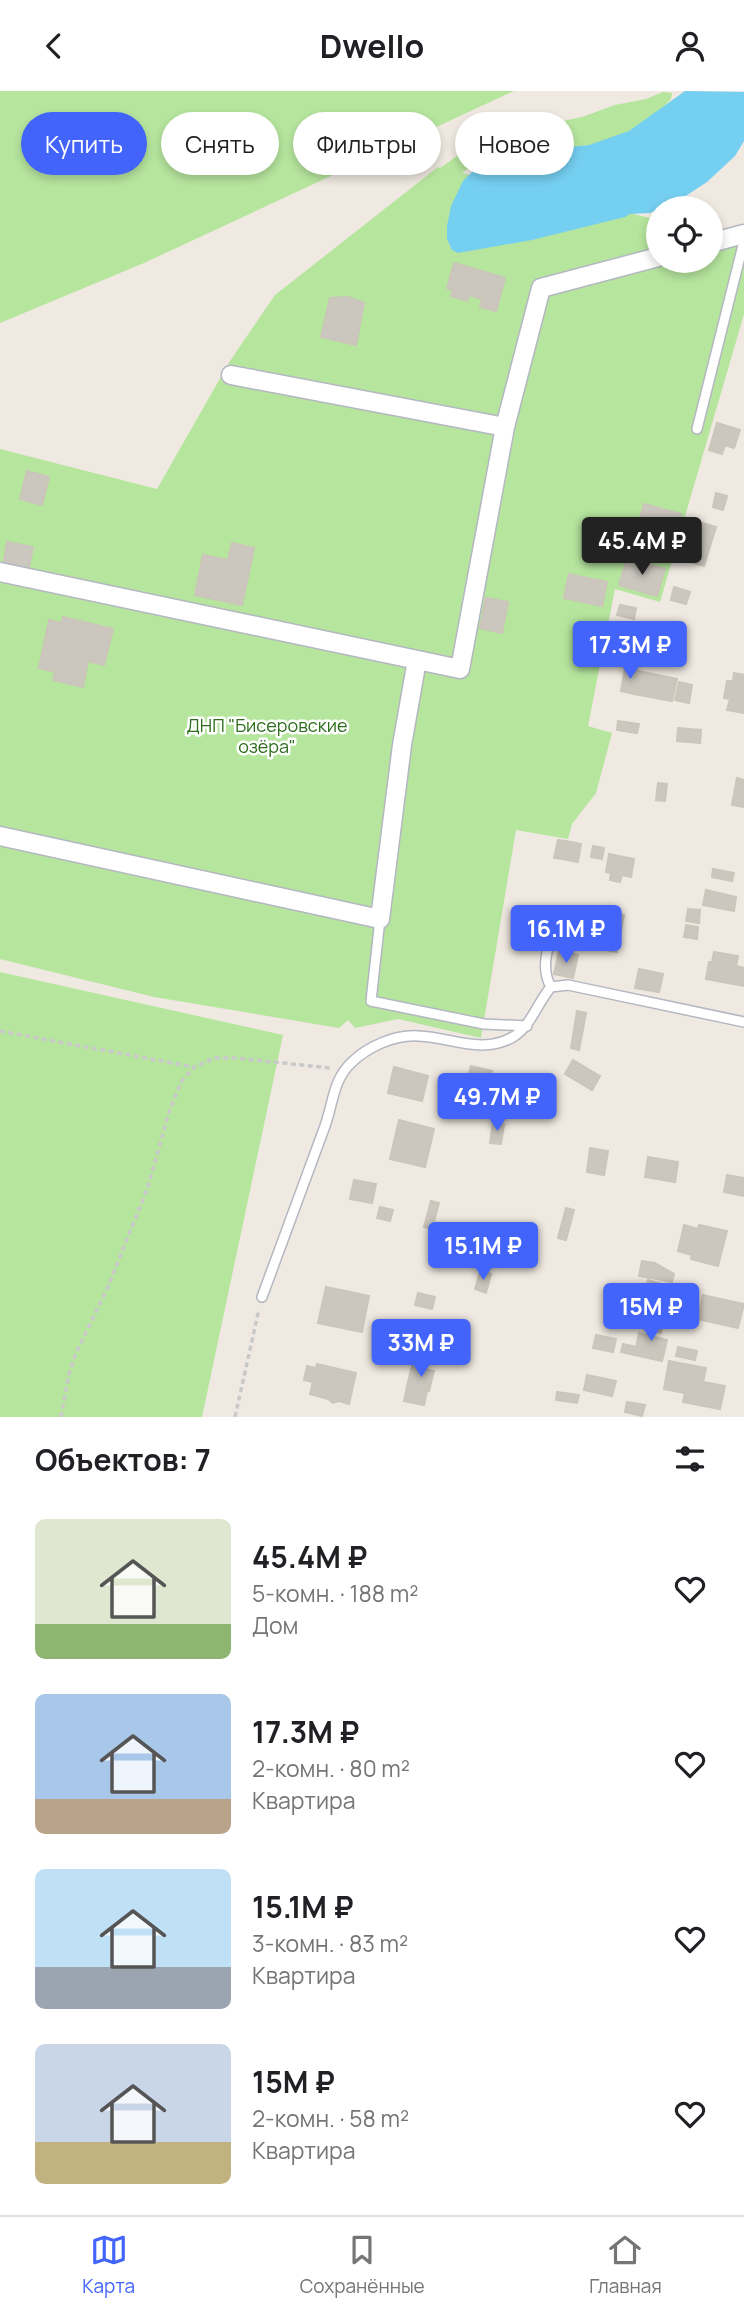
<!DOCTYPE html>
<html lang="ru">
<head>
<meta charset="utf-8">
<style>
	:root { --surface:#fff; --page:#f2f2f2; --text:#202124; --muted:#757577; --line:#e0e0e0; --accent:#4264fb }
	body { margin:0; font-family:Manrope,sans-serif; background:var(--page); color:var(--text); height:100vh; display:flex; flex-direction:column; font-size:26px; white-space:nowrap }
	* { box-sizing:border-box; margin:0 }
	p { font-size:23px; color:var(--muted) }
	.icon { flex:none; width:38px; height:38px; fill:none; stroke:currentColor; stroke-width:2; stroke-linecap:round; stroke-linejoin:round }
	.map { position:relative; height:1326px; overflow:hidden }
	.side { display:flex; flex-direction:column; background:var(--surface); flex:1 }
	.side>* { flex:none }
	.guide { position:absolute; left:21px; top:21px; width:704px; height:63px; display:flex; gap:14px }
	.controls { position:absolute; left:646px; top:105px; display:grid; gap:14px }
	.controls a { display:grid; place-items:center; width:77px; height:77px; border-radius:50%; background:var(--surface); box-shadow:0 4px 10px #0003; font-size:35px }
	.price { position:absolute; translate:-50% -60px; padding:0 16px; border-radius:7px; background:var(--accent); color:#fff; font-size:23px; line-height:46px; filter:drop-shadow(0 2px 4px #0008) }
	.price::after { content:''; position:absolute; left:50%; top:42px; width:21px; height:16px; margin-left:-10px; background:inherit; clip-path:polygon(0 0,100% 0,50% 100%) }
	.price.on { background:#222; color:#fff }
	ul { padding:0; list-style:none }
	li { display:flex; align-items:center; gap:21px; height:175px; padding:0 35px }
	li span { display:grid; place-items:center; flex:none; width:196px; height:140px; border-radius:10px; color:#555 }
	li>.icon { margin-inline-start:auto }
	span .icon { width:84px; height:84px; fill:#fffc; stroke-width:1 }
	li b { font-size:30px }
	h2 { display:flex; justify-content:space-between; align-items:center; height:84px; padding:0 35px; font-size:30px }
	.tag { padding:0 24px; border-radius:32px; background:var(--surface); box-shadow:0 4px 10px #0003; font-size:24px; line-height:63px }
	.tag.on { background:var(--accent); color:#fff }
	header { display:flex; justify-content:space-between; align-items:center; height:91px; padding:0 35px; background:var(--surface); font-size:32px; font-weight:700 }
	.dock { display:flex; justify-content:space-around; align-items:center; height:98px; border-top:2px solid var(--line); background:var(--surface); font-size:19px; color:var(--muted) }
	.dock a { display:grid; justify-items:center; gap:4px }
	.dock .on { color:var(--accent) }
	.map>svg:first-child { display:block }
	.green { fill:#b6e59e }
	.water { fill:#75cff0 }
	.building { fill:#cbc7bf; stroke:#cbc5ba; stroke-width:2 }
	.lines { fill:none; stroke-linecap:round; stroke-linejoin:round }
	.service-casing { stroke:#b4b7c1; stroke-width:12 }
	.minor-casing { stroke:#b4b7c1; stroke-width:21 }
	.path { stroke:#c9c9c9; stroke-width:3.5; stroke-dasharray:5 3.5; stroke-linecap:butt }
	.service { stroke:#fff; stroke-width:9 }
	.minor { stroke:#fff; stroke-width:18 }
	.labels { text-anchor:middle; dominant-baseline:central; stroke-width:5; stroke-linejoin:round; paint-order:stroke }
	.park-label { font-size:18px; fill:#2c6e1b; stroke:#fff }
</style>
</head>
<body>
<header><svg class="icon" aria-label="back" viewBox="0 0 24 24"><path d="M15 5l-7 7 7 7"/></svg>Dwello<svg class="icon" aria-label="person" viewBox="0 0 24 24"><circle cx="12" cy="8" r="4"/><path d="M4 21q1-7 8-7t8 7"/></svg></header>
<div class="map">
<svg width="744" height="1326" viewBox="0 0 744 1326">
	<rect width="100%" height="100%" fill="#efe9e1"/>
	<path class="green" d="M0,0h514l-370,172 -144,60z
		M663,1l9,1 -1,6 -40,41 -115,14 5,-21 13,-6 48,-10 33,-12 31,-6z
		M491,51c4,19 -18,22 -29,31l196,47v41h52l1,-28 33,8v73l-84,288 -45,-13 -27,137 24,7 -16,60 -24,31 -4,15 -52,-9 -35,208 -83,-19 -43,9 -7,-8 -9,8 -185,-31 -154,-38v-510l157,40 73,-128 45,-66 163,-128 2,1 17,-12z
		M0,881l283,63 -81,382h-202z"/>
	<path class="water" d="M685,0l59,1v49l-9,15 -28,26 -29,19 -28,12 -20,1 -5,3 -93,23 -74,13 -6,-3 -5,-11v-13l4,-20 12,-25 9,-9 43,-19 74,-8 40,-14z"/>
	<path class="building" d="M454,172l51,15 -9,33 -16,-4 2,-8 -13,-4 -2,6 -16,-5 2,-6 -6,-2z
		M348,206l16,6 -8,42 -35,-8 9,-39z
		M717,332l23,7 -6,18 -9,-3 -3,9 -13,-4z
		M27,380l22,6 -7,28 -22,-6z
		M716,402l11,3 -4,14 -10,-3z
		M644,413l37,10 -12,42 -37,-11z
		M689,428l27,8 -12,39 -27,-8z
		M7,451l26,5 -5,25 -25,-5z
		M232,452l22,5 -12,57 -47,-10 8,-40 25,5z
		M627,467l38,11 -8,27 -38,-11z
		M569,483l38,8 -5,24 -38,-8z
		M674,496l16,5 -4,12 -15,-4z
		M486,507l22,4 -6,31 -22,-5z
		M620,514l16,3 -2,11 -17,-4z
		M63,526l50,12 -9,36 -16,-4 -5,26 -30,-7 2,-8 -16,-4 10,-48 13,3z
		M625,578l13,2 -4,23 -13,-3z
		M638,580l39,8 -5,22 -38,-7z
		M734,582l10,2v38l-17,-3 3,-11 -6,-1 3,-17h6z
		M679,591l13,3 -3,18 -14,-3z
		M618,630l21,3 -2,9 -20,-3z
		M678,637l23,2 -1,13 -23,-2z
		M737,687l7,2v27l-12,-2z
		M658,692l9,1 -2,17 -9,-1z
		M558,749l8,1 -4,18 -8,-1z
		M566,750l15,3 -3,18 -16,-3z
		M593,755l11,2 -2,11 -11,-2z
		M609,763l25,5 -3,18 -9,-2 -2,7 -10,-2 1,-7 -5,-1z
		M713,778l21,4 -2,8 -20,-4z
		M706,799l30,7 -2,14 -31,-6z
		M596,818l28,6 -7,37 -28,-5z
		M688,818l12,1 -1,13 -13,-2z
		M686,834l12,2 -1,12 -13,-2z
		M559,860l19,4 -5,23 -19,-4z
		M714,861l24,4 -2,10 8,2v18l-38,-7 3,-17h3z
		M639,878l24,5 -4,18 -24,-4z
		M577,920l9,2 -7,37 -8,-2z
		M573,969l27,16 -8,14 -27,-16z
		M471,975l21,5 -4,16 -21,-6z
		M394,976l34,9 -6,25 -34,-8z
		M399,1029l35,9 -9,38 -35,-8z
		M493,1031l11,2 -3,20 -11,-1z
		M590,1057l18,3 -4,24 -17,-3z
		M648,1066l30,5 -3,20 -30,-5z
		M727,1084l17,3v18l-20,-4z
		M354,1089l22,4 -4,19 -22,-4z
		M431,1110l8,2 -7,26 -8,-2z
		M380,1116l13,3 -3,11 -13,-3z
		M566,1117l8,2 -8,30 -8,-2z
		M684,1134l14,4 1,-4 28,6 -9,35 -27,-7 1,-4 -14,-4z
		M642,1170l13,2 -3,15 -13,-2z
		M655,1172l19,11 -2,8 -20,-4z
		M481,1179l10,4 -5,19 -11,-4z
		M648,1189l17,5 -4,17 -17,-5z
		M326,1196l34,7 -8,36 -34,-7z
		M666,1199l23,6 -3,12 -23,-6z
		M418,1202l17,4 -3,12 -17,-4z
		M360,1203l9,2 -7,36 -10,-2z
		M703,1204l22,5 -5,24 -22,-5z
		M725,1209l19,4 -6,24 -18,-4z
		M646,1220l19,5 -4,17 -19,-5z
		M639,1242l28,7 -3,13 -28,-6z
		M596,1244l20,4 -3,13 -20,-4z
		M623,1253l41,9 -2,8 -41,-9z
		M678,1256l19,4 -2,9 -19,-4z
		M669,1270l37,7 -3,14 -15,-3 -3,14 -21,-4z
		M317,1273l39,9 -7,31 -10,-3 -6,2 -5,-4 -18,-5z
		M307,1275l9,2 -3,14 -9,-2z
		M412,1275l22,5 -5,20 -22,-5z
		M587,1284l29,6 -4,15 -28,-6z
		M688,1288l37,7 -5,23 -37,-7z
		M407,1296l20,4 -3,14 -20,-4z
		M557,1301l22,3 -2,8 -21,-3z
		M627,1311l18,3 -3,11 -17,-4z"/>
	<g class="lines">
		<defs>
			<path id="service" d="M697,338l47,-188
				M380,828l-9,82 113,23 43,2
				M551,842c-4,19 -10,37 0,54
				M262,1206c21,-57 42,-114 63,-171 8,-22 8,-46 26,-63 16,-16 44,-29 68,-27 31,1 63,19 94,1 19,-12 24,-34 38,-50l17,-2 176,37"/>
			<path id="minor" d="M710,152l34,-9
				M231,284l274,52
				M0,481l460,97 45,-242 36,-139 117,-31
				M0,745l380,83 22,-174 15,-85"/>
		</defs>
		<use href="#service" class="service-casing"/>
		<use href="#minor" class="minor-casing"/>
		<path class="path" d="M0,940l194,36
			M61,1326l8,-43 7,-21 31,-64 41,-102 21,-75 12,-30 13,-15 21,-9h20l95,10
			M235,1326l24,-108"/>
		<use href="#service" class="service"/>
		<use href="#minor" class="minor"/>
	</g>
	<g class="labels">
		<g class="park-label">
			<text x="267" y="634">ДНП "Бисеровские<tspan x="267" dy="21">озёра"</tspan></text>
		</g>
	</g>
</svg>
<div class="controls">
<a><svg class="icon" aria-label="locate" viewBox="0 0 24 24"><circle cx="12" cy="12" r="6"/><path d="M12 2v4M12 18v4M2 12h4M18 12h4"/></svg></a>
</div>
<b class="price on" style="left:642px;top:486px">45.4M ₽</b>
<b class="price" style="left:630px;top:590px">17.3M ₽</b>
<b class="price" style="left:566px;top:874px">16.1M ₽</b>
<b class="price" style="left:497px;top:1042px">49.7M ₽</b>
<b class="price" style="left:483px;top:1191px">15.1M ₽</b>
<b class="price" style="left:651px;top:1252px">15M ₽</b>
<b class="price" style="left:421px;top:1288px">33M ₽</b>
<div class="guide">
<a class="tag on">Купить</a>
<a class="tag">Снять</a>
<a class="tag">Фильтры</a>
<a class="tag">Новое</a>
</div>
</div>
<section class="side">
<h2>Объектов: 7<svg class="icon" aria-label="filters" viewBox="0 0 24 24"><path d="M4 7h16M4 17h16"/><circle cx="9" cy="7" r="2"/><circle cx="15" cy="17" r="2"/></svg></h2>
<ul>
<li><span style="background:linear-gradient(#dfe7d0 75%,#8fb573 0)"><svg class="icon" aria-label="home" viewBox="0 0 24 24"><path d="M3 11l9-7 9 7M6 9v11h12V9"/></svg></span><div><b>45.4M ₽</b><p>5-комн. · 188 m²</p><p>Дом</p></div><svg class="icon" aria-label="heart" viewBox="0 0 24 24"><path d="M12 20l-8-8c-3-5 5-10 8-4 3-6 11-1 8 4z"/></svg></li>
<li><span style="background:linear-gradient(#a9c7e8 75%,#b9a48a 0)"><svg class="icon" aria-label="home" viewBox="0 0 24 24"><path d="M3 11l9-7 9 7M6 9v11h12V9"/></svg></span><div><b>17.3M ₽</b><p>2-комн. · 80 m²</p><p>Квартира</p></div><svg class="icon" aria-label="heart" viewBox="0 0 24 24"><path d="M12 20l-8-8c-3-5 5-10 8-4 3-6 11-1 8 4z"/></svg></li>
<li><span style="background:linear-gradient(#bfe0f5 70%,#9aa5b1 0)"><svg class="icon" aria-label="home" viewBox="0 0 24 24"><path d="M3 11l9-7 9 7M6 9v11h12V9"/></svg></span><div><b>15.1M ₽</b><p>3-комн. · 83 m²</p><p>Квартира</p></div><svg class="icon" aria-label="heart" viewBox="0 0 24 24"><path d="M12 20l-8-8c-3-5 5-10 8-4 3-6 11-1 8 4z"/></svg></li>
<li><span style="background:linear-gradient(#c9d6e8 70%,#c2b280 0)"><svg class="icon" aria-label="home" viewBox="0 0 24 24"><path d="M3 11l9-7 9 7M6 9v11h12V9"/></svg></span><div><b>15M ₽</b><p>2-комн. · 58 m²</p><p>Квартира</p></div><svg class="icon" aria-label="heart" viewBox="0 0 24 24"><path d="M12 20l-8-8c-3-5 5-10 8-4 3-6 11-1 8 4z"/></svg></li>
</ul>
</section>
<nav class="dock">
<a class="on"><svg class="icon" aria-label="map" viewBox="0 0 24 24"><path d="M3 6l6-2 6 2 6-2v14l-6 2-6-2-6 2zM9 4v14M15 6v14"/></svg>Карта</a>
<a><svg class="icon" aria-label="saved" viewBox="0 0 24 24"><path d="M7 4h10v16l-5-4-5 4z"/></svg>Сохранённые</a>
<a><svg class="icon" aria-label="home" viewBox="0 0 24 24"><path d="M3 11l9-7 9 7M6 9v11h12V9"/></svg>Главная</a>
</nav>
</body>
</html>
